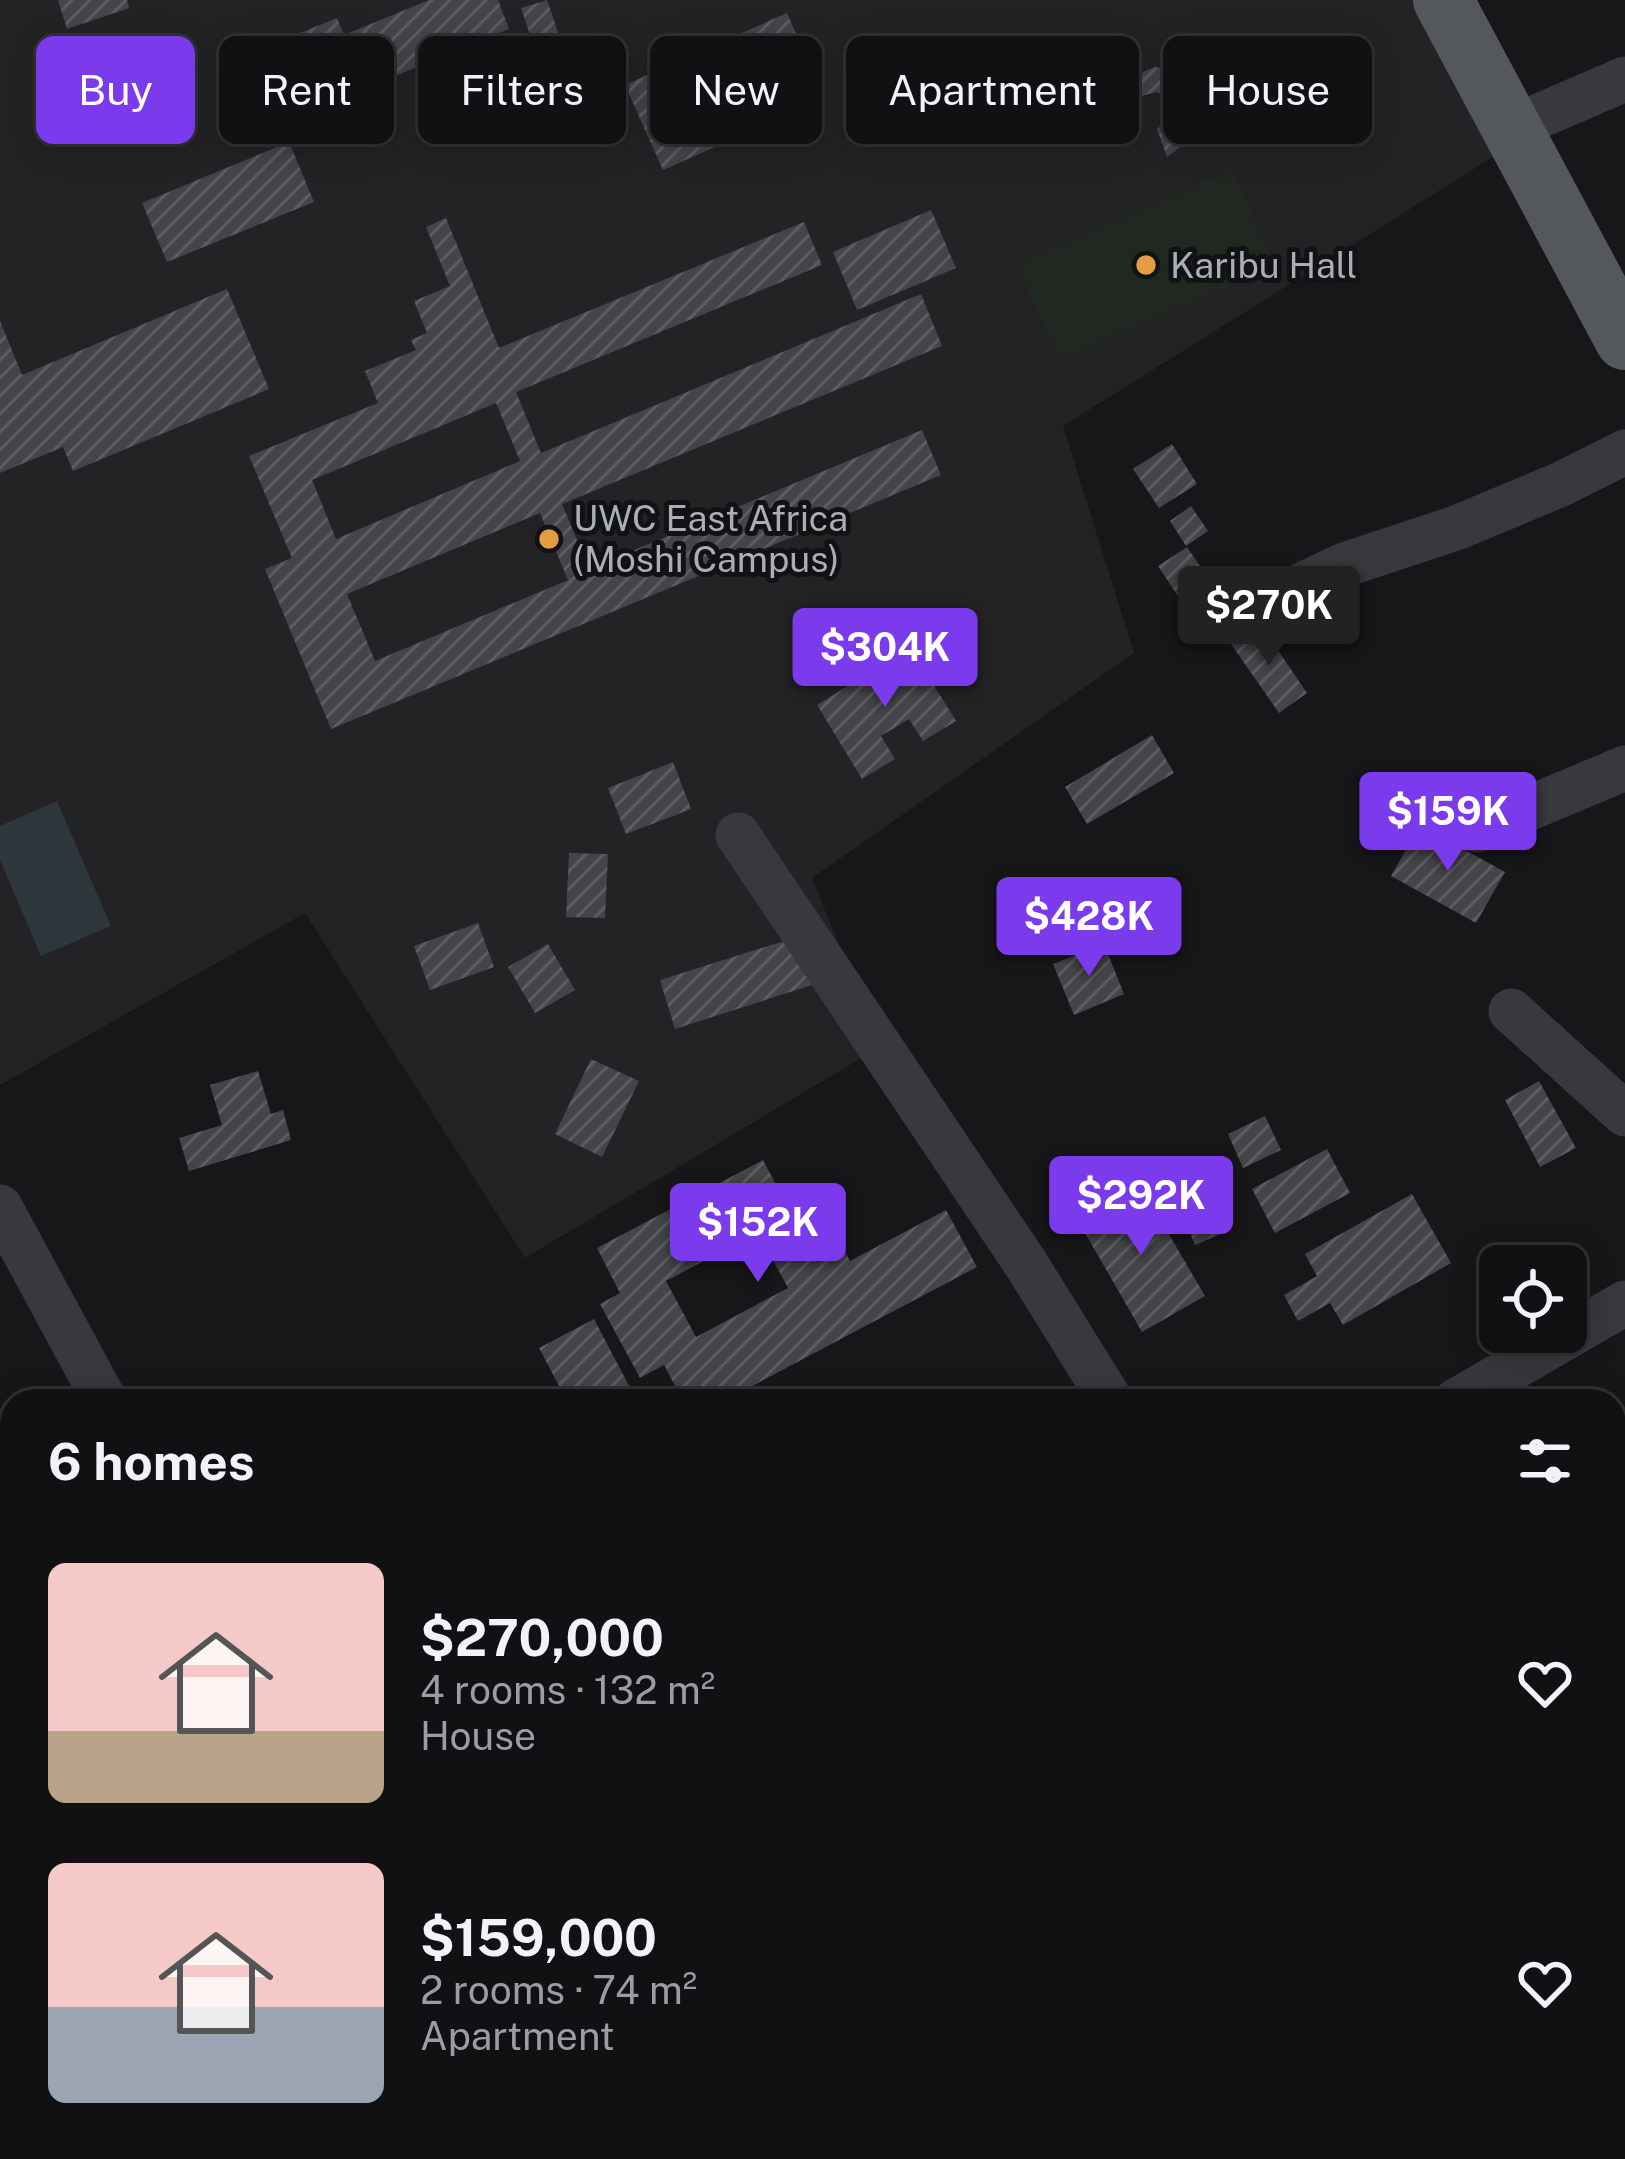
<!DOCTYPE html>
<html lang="en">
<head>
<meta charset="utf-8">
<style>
	:root { --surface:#111113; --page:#1e1f21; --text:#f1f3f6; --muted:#9c9da0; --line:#303133; --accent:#7c3aed }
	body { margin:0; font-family:"Public Sans",sans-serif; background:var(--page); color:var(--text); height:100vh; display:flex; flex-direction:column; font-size:45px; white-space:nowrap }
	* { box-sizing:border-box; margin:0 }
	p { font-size:39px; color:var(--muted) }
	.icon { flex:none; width:66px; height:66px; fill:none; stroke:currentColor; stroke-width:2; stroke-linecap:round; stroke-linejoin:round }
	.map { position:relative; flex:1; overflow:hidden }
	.sheet { position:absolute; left:0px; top:1389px; width:1626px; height:771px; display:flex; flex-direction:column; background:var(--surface); border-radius:36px 36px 0 0; box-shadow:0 6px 30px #0003,0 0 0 3px var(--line) }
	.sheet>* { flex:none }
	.hud { position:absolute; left:36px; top:36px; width:1554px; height:108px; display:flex; gap:24px }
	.fabs { position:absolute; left:1479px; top:1245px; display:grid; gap:24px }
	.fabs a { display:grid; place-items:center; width:108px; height:108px; border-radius:18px; background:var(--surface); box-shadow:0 6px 30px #0003,0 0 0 3px var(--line); font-size:60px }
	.price { position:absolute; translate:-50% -102px; padding:0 27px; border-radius:12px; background:var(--accent); color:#fff; font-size:39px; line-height:78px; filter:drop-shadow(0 3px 6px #0008) }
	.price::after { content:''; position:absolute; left:50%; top:72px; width:36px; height:27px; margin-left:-18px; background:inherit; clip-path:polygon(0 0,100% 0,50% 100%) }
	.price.current { background:#222; color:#fff }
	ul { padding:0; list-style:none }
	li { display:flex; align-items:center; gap:36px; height:300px; padding:0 48px }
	li span { display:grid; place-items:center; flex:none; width:336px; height:240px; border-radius:18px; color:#555 }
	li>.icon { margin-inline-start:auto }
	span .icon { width:144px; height:144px; fill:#fffc; stroke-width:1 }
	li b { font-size:51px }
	h2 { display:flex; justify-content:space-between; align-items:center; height:144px; padding:0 48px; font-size:51px }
	.tag { padding:0 42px; border-radius:18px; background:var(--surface); box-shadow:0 6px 30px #0003,0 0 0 3px var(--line); font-size:42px; line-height:108px }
	.tag.current { background:var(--accent); color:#fff }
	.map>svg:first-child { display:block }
	.built { fill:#232325 }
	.garden { fill:#212821 }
	.water { fill:#2e373c }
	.building { fill:url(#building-hatch); fill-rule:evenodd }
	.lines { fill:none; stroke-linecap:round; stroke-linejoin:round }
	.minor { stroke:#38393d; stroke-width:45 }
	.major { stroke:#54575c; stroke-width:60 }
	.poi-dot { fill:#e59d43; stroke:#121214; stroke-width:4.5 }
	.labels { text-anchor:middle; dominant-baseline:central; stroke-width:10; stroke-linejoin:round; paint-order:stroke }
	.poi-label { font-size:36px; fill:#aaafb7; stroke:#121214; text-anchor:start }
</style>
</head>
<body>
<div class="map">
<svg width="1625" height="2159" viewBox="0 0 1625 2159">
	<defs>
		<pattern id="building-hatch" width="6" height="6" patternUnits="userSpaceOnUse" patternTransform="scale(3)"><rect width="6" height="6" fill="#444548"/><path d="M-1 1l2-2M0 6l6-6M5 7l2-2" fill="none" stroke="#5c5d60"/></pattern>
	</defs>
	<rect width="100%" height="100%" fill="#171719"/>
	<path class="built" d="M0,0h1420l81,152 -438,274 71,227 -322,225 68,169 -355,211 -220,-345 -305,172z"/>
	<path class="garden" d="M1233,169l42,97 -216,94 -43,-96z"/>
	<path class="water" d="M57,801l54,125 -70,30 -41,-96v-34z"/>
	<path class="building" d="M58,0h69l2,8 -62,21z
		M429,0h69l11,29 -250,103 -33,-80 38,-16 4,10 69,-28 7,17z
		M547,0l13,38 -26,9 -13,-39z
		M787,13l37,86 -161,71 -38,-85z
		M1101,34l14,31 -118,52 -14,-31z
		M1155,67l37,6 11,45 -12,21 -24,18 -10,-28 10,-9 5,-18 -15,-10 -16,4 -5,-21z
		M289,142l25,60 -147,60 -25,-59z
		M931,210l25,58 -99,42 -24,-58z
		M446,218l53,130 305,-126 18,43 -306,127 25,61 380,-159 21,52 -380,158 27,65 333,-139 19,45 -610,254 -66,-160 27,-11 -43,-102 129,-53 -13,-32 51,-21 -5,-10 16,-7 -13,-32 36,-15 -24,-59zM496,403l24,58 -184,78 -24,-59zM540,513l28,67 -193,81 -28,-67z
		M227,289l42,100 -196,82 -10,-24 -63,26v-152l22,54z
		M1172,444l25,40 -38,24 -26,-39z
		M1191,506l17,25 -22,15 -16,-25z
		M1187,547l45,67 -29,20 -45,-68z
		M1260,624l47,69 -28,20 -48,-69z
		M910,647l46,74 -33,20 -14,-22 -28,17 14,23 -33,20 -45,-74z
		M1152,735l22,38 -87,51 -22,-37z
		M673,762l18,47 -65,25 -18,-46z
		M1420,825l85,47 -29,51 -85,-47z
		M569,853l39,1 -3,64 -39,-1z
		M478,923l16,44 -64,23 -16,-44z
		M800,936l15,48 -140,45 -15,-49z
		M548,944l27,46 -40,23 -27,-46z
		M1104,944l20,50 -50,21 -21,-51z
		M591,1059l48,22 -37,76 -47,-23z
		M258,1071l13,43 12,-4 8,30 -102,31 -10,-33 43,-13 -12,-40z
		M1539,1081l37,67 -36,19 -35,-67z
		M1265,1116l16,34 -38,18 -15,-34z
		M1327,1149l23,44 -75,40 -23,-44z
		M1198,1155l32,75 -35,15 -32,-75z
		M763,1160l27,51 25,-14 35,64 96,-51 31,57 -253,134h-41l-19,-36 -24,13 -40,-74 20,-11 -23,-45zM758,1232l30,56 -92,49 -30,-56z
		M1139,1183l66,113 -63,36 -65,-113z
		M1412,1194l39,69 -108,62 -13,-22 -32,18 -14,-26 33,-19 -12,-22z
		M594,1319l43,82h-70l-28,-53z
		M12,1511v111l-12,-20v-84z
		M1625,1893v43l-11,5v-43z
		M1625,1940v37l-11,6v-37z
		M346,2148h48l7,11h-76z
		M645,2148h28l5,11h-33l-4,-9z
		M1264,2148h42l7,11h-42z
		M1442,2148h43l-16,11h-43z"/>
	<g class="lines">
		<path class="minor" d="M1511,128l114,-49
			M1245,612l99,-47 112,-37 103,-43 66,-33
			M1477,830l148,-62
			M738,835l288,429 85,137
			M1511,1011l114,103
			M0,1207l105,194
			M1456,1401l169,-98
			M529,2148l7,11
			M1554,2148l7,11"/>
		<path class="major" d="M1443,0l182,340"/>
	</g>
	<g class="poi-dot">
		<circle cx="1146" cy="265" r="12"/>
		<circle cx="549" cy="539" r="12"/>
	</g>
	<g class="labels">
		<g class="poi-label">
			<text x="1170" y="265">Karibu Hall</text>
			<text x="573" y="518">UWC East Africa<tspan x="573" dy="41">(Moshi Campus)</tspan></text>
		</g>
	</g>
</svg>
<div class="fabs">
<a><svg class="icon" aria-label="locate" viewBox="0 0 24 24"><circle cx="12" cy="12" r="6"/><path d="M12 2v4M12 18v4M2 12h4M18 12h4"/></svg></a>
</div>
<b class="price current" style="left:1269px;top:668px">$270K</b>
<b class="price" style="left:885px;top:710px">$304K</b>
<b class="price" style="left:1448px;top:874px">$159K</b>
<b class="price" style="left:1089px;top:979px">$428K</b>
<b class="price" style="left:1141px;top:1258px">$292K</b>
<b class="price" style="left:758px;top:1285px">$152K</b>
<div class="hud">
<a class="tag current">Buy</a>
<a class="tag">Rent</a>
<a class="tag">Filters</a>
<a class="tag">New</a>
<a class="tag">Apartment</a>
<a class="tag">House</a>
</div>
<section class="sheet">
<h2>6 homes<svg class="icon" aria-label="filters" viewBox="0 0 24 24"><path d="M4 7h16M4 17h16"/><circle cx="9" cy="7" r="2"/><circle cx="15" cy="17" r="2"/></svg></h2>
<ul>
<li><span style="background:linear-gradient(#f6c9c9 70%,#b9a48a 0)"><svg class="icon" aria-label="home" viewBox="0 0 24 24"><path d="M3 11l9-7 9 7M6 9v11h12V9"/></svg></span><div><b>$270,000</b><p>4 rooms · 132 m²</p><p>House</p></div><svg class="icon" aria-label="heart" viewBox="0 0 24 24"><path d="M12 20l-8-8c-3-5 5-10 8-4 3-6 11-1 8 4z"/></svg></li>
<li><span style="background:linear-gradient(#f6c9c9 60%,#9aa5b1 0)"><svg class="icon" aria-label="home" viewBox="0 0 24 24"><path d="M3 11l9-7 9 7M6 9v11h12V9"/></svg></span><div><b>$159,000</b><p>2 rooms · 74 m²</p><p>Apartment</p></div><svg class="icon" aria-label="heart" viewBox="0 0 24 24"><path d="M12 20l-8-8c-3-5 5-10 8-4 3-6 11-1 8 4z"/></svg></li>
</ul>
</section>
</div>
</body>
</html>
